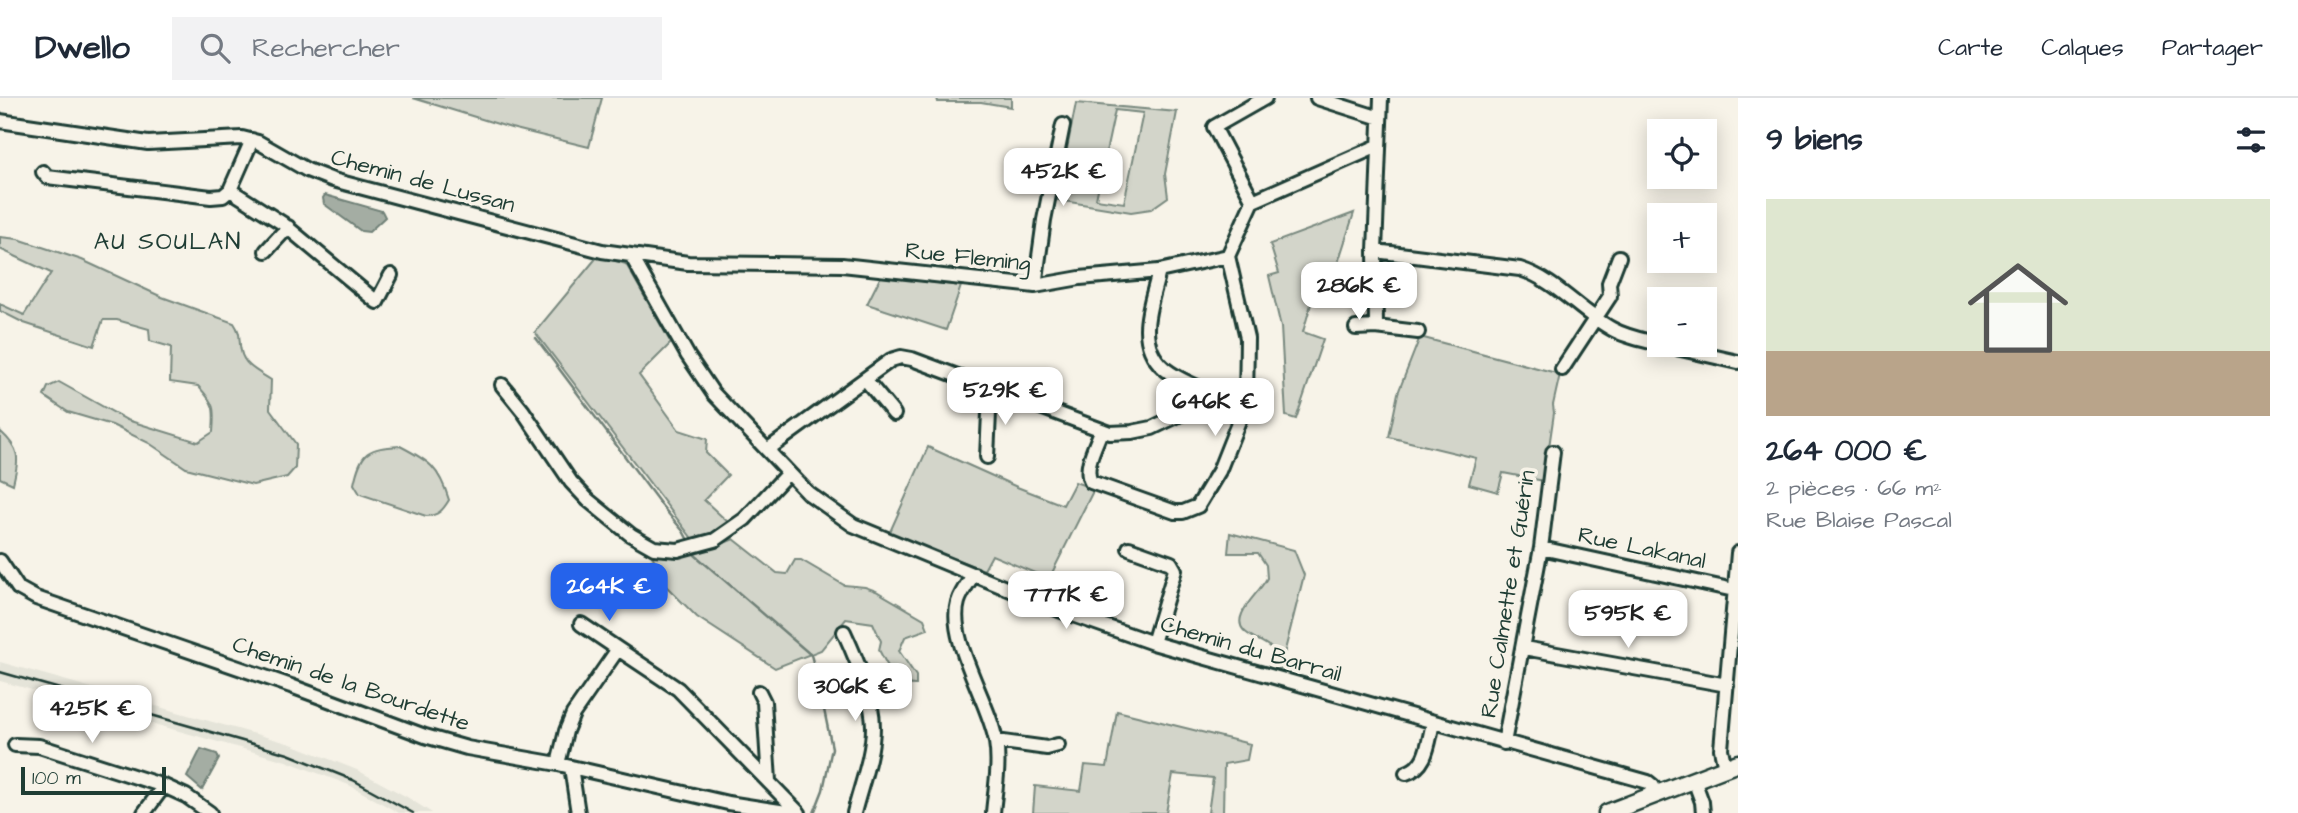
<!DOCTYPE html>
<html lang="fr">
<head>
<meta charset="utf-8">
<style>
	:root { --surface:#fff; --page:#f2f2f3; --text:#1f2937; --muted:#747a83; --line:#e0e1e3; --accent:#2563eb }
	body { margin:0; font-family:"Architects Daughter",sans-serif; background:var(--page); color:var(--text); height:100vh; display:flex; flex-direction:column; font-size:26px; white-space:nowrap }
	* { box-sizing:border-box; margin:0 }
	p { font-size:23px; color:var(--muted) }
	.icon { flex:none; width:38px; height:38px; fill:none; stroke:currentColor; stroke-width:2; stroke-linecap:round; stroke-linejoin:round }
	.map { position:relative; flex:1; overflow:hidden }
	.details { display:flex; flex-direction:column; background:var(--surface); width:560px }
	.details>* { flex:none }
	.fabs { position:absolute; left:1647px; top:21px; display:grid; gap:14px }
	.fabs a { display:grid; place-items:center; width:70px; height:70px; border-radius:0px; background:var(--surface); box-shadow:0 4px 18px #0003; font-size:35px }
	.scale { position:absolute; left:21px; bottom:18px; width:145px; box-sizing:border-box; padding-left:7px; border:4px solid #1f3d34; border-top:0; font-size:19px; line-height:24px; white-space:nowrap; color:#1f3d34; -webkit-text-stroke:5px #f7f3e8; paint-order:stroke }
	.price { position:absolute; translate:-50% -60px; padding:0 16px; border-radius:14px; background:#fff; color:#222; font-size:23px; line-height:46px; filter:drop-shadow(0 2px 4px #0008) }
	.price::after { content:''; position:absolute; left:50%; top:42px; width:21px; height:16px; margin-left:-10px; background:inherit; clip-path:polygon(0 0,100% 0,50% 100%) }
	.price.on { background:var(--accent); color:#fff }
	ul { padding:0; list-style:none }
	li { display:grid; align-content:center; gap:14px; height:371px; padding:0 28px }
	li span { display:grid; place-items:center; height:217px; border-radius:0px; color:#555 }
	li>.icon { margin-inline-start:auto }
	span .icon { width:126px; height:126px; fill:#fffc; stroke-width:1 }
	li b { font-size:30px }
	h2 { display:flex; justify-content:space-between; align-items:center; height:84px; padding:0 28px; font-size:30px }
	header { display:flex; align-items:center; gap:42px; box-sizing:border-box; height:98px; padding:0 35px; background:var(--surface); border-bottom:2px solid var(--line) }
	header strong { font-size:33px }
	nav { display:flex; gap:38px; margin-inline-start:auto; font-size:24px }
	.search { width:490px; height:63px; background:var(--page); display:flex; align-items:center; gap:18px; box-sizing:border-box; padding:0 24px; border-radius:0px; color:var(--muted); font-size:26px }
	main { display:flex; flex:1; min-height:0 }
	.map>svg:first-child { display:block }
	.built { fill:#e5e4d9 }
	.green { fill:#d3d5ca; stroke:#79897f; stroke-width:2; fill-rule:evenodd }
	.water { fill:#a4ada3; stroke:#6f8077; stroke-width:2 }
	.lines { fill:none; stroke-linecap:round; stroke-linejoin:round }
	.stream { stroke:#6f8077; stroke-width:2.5 }
	.minor-casing { stroke:#1f3d34; stroke-width:18 }
	.major-casing { stroke:#1f3d34; stroke-width:21 }
	.minor { stroke:#f7f3e8; stroke-width:12 }
	.major { stroke:#f7f3e8; stroke-width:16 }
	.rail { stroke:#1f3d34; stroke-width:2.5 }
	.labels { text-anchor:middle; dominant-baseline:central; stroke-width:7; stroke-linejoin:round; paint-order:stroke }
	.street-label { font-size:23px; fill:#1f3d34; stroke:#f7f3e8 }
	.neighbourhood-label { font-size:24px; letter-spacing:2px; fill:#1f3d34; stroke:#f7f3e8 }
</style>
</head>
<body>
<header>
<strong>Dwello</strong>
<div class="search"><svg class="icon" aria-label="search" viewBox="0 0 24 24"><circle cx="10" cy="10" r="6"/><path d="M15 15l6 6"/></svg>Rechercher</div>
<nav><a>Carte</a><a>Calques</a><a>Partager</a></nav>
</header>
<main>
<div class="map">
<svg width="1738" height="715" viewBox="0 0 1738 715">
	<rect width="100%" height="100%" fill="#f7f3e8"/>
	<filter id="ink" filterUnits="userSpaceOnUse"><feTurbulence type="fractalNoise" baseFrequency=".0143" numOctaves="2"/><feDisplacementMap in="SourceGraphic" scale="14" xChannelSelector="R" yChannelSelector="G"/><feConvolveMatrix kernelMatrix="1 2 1 2 8 2 1 2 1" color-interpolation-filters="sRGB"/></filter>
	<g filter="url(#ink)">
		<path class="built" d="M0,564l291,82 66,26 50,27 25,16h-33l-50,-28 -63,-24 -286,-80z"/>
		<path class="green" d="M413,0h189l-13,49 -78,-19z
			M937,0h74v9l-30,-5h-43z
			M1076,5l101,9 -12,62 3,23 -17,12 -20,3 -74,-12zM1115,12l28,3 -19,90 -28,-4z
			M1354,115l-26,81 -13,-4 -12,42 20,7 -27,80 -10,-3 -5,-89 -12,-51 10,-3 -9,-29z
			M0,139l18,2 64,21 80,37 72,26c8,12 4,15 7,28 3,15 18,21 30,29l-1,29 26,35 -1,24 -8,9 -34,8 -67,-17 -37,-25 -37,-18 -44,-13 -24,-16 4,-9 11,-5 68,38 71,22 15,-10c2,-24 2,-28 -15,-46l-28,-4 1,-35 -21,-6 -1,-12 -32,-9h-14l-9,26 -70,-23 -24,-12v-7l24,11 27,-42 -51,-24z
			M598,158l28,8 45,79 -32,32 40,55 28,9 -1,14 22,22 -24,25 27,25 -8,6 -29,10 -159,-209z
			M881,178l80,10 -15,44 -79,-26z
			M1420,239l140,37 -7,31 1,8 -10,68 -41,-8 -5,19 -29,-8 7,-26 -87,-21 9,-44z
			M0,333c21,19 19,26 13,53l-13,-6z
			M400,348c29,15 39,21 49,54 -6,10 -11,16 -23,16l-66,-22 -6,-10c7,-33 14,-36 46,-38z
			M928,349l89,40 46,18 12,-23 19,7 -45,90 -57,-24 -8,15 -95,-36z
			M1230,435l64,17 10,25 -25,99c-2,-8 -1,-20 -8,-26 -10,-10 -38,-13 -29,-34 5,-13 18,-23 25,-36l-1,-13 -8,-12h-30z
			M734,441l43,34 10,1 8,-14h6l43,25 21,2 11,4 48,28 4,10 -23,8 -6,14 17,25v9c-21,1 -28,-19 -37,-35l2,-9 -8,-18 -27,-4 -25,31 -46,18 -78,-51 -53,-53 10,-5 -3,-4c34,2 52,-3 83,-16z
			M1117,613l133,33 -3,16 -23,4 -1,49h-15l5,-35 -40,-4 -7,39h-133l2,-27 46,5 4,-26 22,2z"/>
		<path class="water" d="M325,97l57,16 3,6 -16,15 -8,-1 -37,-27 -1,-6z
			M201,651l16,5 2,5 -17,31 -15,-13z"/>
		<g class="lines">
			<path class="stream" d="M536,240l126,168 21,25 6,11
				M695,457l116,100 6,21 15,72 -9,42 -9,23"/>
			<defs>
				<path id="minor" d="M1317,0l63,20
					M1381,0l-6,153 145,18c36,11 59,42 92,60 14,8 31,11 47,15
					M0,23l148,22 94,-5 16,4 49,28 26,10 269,71 86,12 154,2 193,21 45,-8 79,-7 69,-15 25,-55 125,-55
					M252,42l-22,50 52,33 95,79 14,-27
					M43,74l4,5 164,20 12,-1 7,-6
					M1253,103l-39,-74 51,-29
					M266,153l22,-24
					M1375,153l1,76 42,5
					M632,159l56,99 25,37 95,100 45,32 206,85 94,33 495,139 5,4 3,8
					M1159,173c-4,18 -12,39 -12,58 0,43 37,51 68,66 10,4 19,11 28,16
					M1035,188l9,-66 19,-95
					M1356,230l20,-1
					M1663,247l75,17
					M1562,271l48,-73 -1,-13 10,-26
					M865,281l29,35
					M502,287l21,26 48,71 17,18 43,35 23,13 24,2 37,-10 30,-21 43,-46
					M1101,333c-5,14 -18,37 -10,51l84,30h8l15,-6 21,-35 27,-68 1,-65 -19,-82
					M767,352l124,-90 10,-3 11,2 198,74 22,-1 20,-4 66,-32 28,-4
					M987,359l2,-44 8,-21
					M1129,450l42,15 4,7 -22,73
					M1541,450l193,42
					M0,463l18,27 18,10 255,88 134,50 42,12 91,16 170,39 65,10
					M974,476c-6,9 -13,18 -16,28 -11,38 32,101 38,140 4,23 -1,48 -3,71
					M581,526l37,25
					M844,534c12,26 29,65 29,95 0,28 -12,58 -19,86
					M1524,550l203,37
					M759,594l5,10 5,79
					M996,643l51,7 11,-3
					M1504,645l37,-195 12,-96
					M15,647l24,1 125,40
					M558,666l8,-33 7,-17 45,-65 60,40 121,124
					M571,669l7,46
					M1725,670l-4,-19 17,-196
					M1406,675c22,-7 22,-31 27,-50
					M1694,682l8,22 1,11
					M144,715l20,-27 22,10 24,17"/>
				<path id="major" d="M1607,715l131,-50"/>
			</defs>
			<use href="#minor" class="minor-casing"/>
			<use href="#major" class="major-casing"/>
			<use href="#minor" class="minor"/>
			<use href="#major" class="major"/>
			<path class="rail" d="M0,574l288,82 65,26 60,33"/>
		</g>
	</g>
	<g class="labels">
		<g class="street-label">
			<text transform="translate(423 83) rotate(15)">Chemin de Lussan</text>
			<text transform="translate(968 159) rotate(6)">Rue Fleming</text>
			<text transform="translate(1642 450) rotate(12)">Rue Lakanal</text>
			<text transform="translate(1508 496) rotate(-81)">Rue Calmette et Guérin</text>
			<text transform="translate(1251 551) rotate(16)">Chemin du Barrail</text>
			<text transform="translate(351 586) rotate(19)">Chemin de la Bourdette</text>
		</g>
		<g class="neighbourhood-label">
			<text x="168" y="144">AU SOULAN</text>
		</g>
	</g>
</svg>
<div class="fabs">
<a><svg class="icon" aria-label="locate" viewBox="0 0 24 24"><circle cx="12" cy="12" r="6"/><path d="M12 2v4M12 18v4M2 12h4M18 12h4"/></svg></a>
<a>+</a>
<a>−</a>
</div>
<div class="scale">100 m</div>
<b class="price" style="left:1063px;top:110px">452K €</b>
<b class="price" style="left:1359px;top:224px">286K €</b>
<b class="price" style="left:1005px;top:329px">529K €</b>
<b class="price" style="left:1215px;top:340px">646K €</b>
<b class="price on" style="left:609px;top:525px">264K €</b>
<b class="price" style="left:1066px;top:533px">777K €</b>
<b class="price" style="left:1628px;top:552px">595K €</b>
<b class="price" style="left:855px;top:625px">306K €</b>
<b class="price" style="left:92px;top:647px">425K €</b>
</div>
<section class="details">
<h2>9 biens<svg class="icon" aria-label="filters" viewBox="0 0 24 24"><path d="M4 7h16M4 17h16"/><circle cx="9" cy="7" r="2"/><circle cx="15" cy="17" r="2"/></svg></h2>
<ul>
<li><span style="background:linear-gradient(#dfe7d0 70%,#b9a48a 0)"><svg class="icon" aria-label="home" viewBox="0 0 24 24"><path d="M3 11l9-7 9 7M6 9v11h12V9"/></svg></span><div><b>264 000 €</b><p>2 pièces · 66 m²</p><p>Rue Blaise Pascal</p></div></li>
</ul>
</section>
</main>
</body>
</html>
